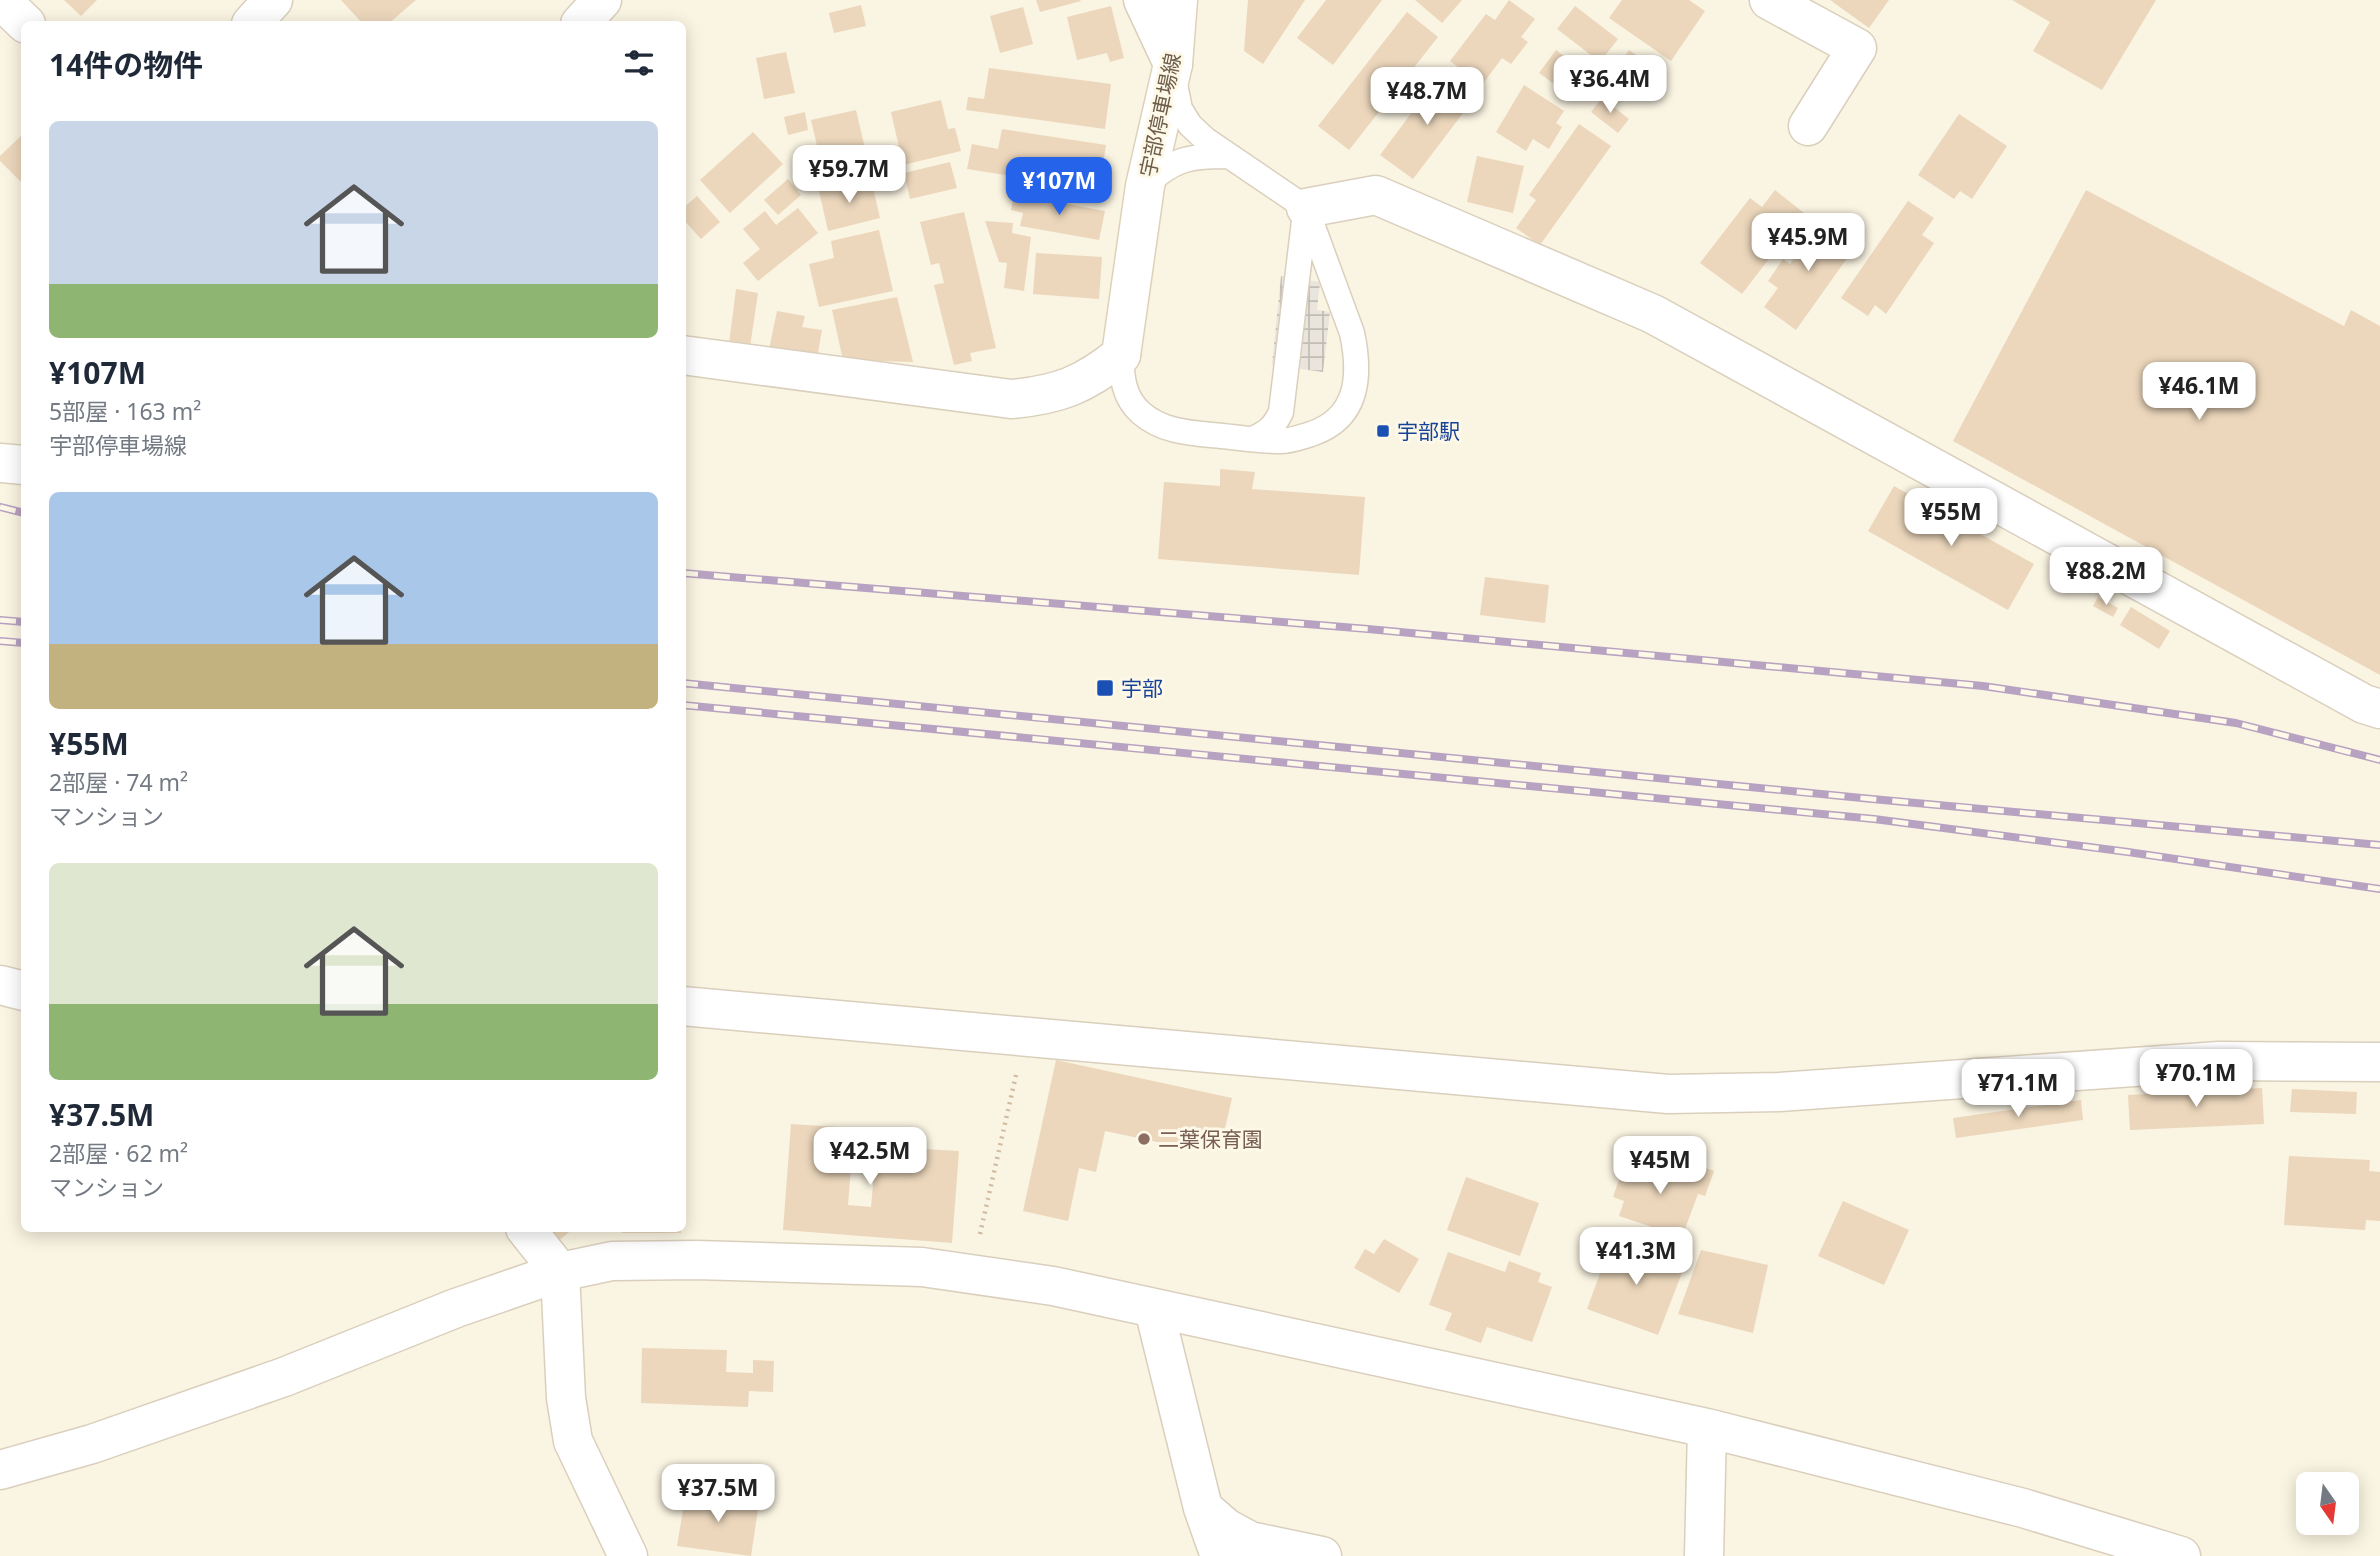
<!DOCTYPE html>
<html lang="ja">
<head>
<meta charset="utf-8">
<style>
	:root { --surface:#fff; --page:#f6f6f7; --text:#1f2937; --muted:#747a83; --accent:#2563eb }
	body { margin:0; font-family:"Noto Sans","Noto Sans JP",sans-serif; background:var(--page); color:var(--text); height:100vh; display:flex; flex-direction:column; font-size:26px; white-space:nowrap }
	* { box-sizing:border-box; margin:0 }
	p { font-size:23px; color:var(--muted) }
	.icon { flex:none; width:38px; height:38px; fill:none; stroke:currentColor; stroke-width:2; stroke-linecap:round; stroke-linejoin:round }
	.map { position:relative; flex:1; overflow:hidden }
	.details { position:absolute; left:21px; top:21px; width:665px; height:1211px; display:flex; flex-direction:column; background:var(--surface); border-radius:10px; box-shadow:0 4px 18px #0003 }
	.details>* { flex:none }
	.needle { width:46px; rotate:166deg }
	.buttons { position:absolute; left:2296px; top:1472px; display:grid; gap:14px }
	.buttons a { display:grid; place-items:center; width:63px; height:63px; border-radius:10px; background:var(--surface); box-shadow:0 4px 18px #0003; font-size:35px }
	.price { position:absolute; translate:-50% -60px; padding:0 16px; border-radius:14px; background:#fff; color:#222; font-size:23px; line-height:46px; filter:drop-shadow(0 2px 4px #0008) }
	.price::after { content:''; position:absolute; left:50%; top:42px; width:21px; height:16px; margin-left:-10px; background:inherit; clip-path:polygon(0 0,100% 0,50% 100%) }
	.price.selected { background:var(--accent); color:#fff }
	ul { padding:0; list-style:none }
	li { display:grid; align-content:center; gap:14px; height:371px; padding:0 28px }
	li span { display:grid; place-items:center; height:217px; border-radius:10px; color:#555 }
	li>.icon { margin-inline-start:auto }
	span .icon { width:126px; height:126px; fill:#fffc; stroke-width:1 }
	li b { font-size:30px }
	h2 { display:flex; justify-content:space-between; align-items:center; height:84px; padding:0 28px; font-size:30px }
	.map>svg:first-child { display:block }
	.industrial { fill:url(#industrial-grid) }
	.building { fill:#ecd7bc }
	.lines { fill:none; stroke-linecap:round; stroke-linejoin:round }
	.lane-casing { stroke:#dacfbd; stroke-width:27 }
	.street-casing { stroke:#dacfbd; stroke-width:41 }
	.secondary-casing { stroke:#ded1ba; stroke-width:41 }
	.path { stroke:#d0bba0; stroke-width:4.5; stroke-dasharray:2 5; stroke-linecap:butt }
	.lane { stroke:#fff; stroke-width:24 }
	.street { stroke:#fff; stroke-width:38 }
	.secondary { stroke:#fff; stroke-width:38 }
	.rail-casing { stroke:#b8a2c1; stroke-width:8 }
	.rail { stroke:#fdf8e7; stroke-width:5; stroke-dasharray:16; stroke-linecap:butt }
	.transit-dot { fill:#1a4fb4; stroke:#fdf8e7; stroke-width:2.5 }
	.education-dot { fill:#8d6e63; stroke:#fdf8e7; stroke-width:2.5 }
	.labels { text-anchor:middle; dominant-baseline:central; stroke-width:6; stroke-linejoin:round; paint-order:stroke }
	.street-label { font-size:21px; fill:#6e5d4b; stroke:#fdf8e7 }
	.transit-label { font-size:21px; fill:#164399; stroke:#fdf8e7; text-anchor:start }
	.education-label { font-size:21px; fill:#785e54; stroke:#fdf8e7; text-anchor:start }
</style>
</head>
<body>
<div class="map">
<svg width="2380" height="1556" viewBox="0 0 2380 1556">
	<defs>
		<pattern id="industrial-grid" width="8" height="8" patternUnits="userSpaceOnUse" patternTransform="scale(1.75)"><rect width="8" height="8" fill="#e9e4dc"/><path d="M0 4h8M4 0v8" fill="none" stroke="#c1bcb4"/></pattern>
	</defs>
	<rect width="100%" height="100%" fill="#faf4e2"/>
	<path class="industrial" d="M1281,276l39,6 -3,28 13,2 -7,60 -51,-7z"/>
	<path class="building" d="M64,0h33l-16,16z
		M341,0h75l-28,24h-25z
		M1036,0h44l1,1 -41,11z
		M1248,0h57l-42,64 -19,-13z
		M1326,0h56l-49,65 -36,-27z
		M1415,0h47l-20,23z
		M1509,0l26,19 -14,18 7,5 -17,22 -9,-6 -20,27 -32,-24 36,-47 9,6z
		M1622,0h67l16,11 -34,50 -62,-43z
		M1830,0h59l-20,28z
		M2012,0h144l-54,90 -69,-39 17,-29z
		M861,5l5,21 -32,7 -5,-20z
		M1111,6l13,52 -14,4 -3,-9 -30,7 -10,-43z
		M1575,6l43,33 -18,23 -43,-33z
		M1023,7l10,37 -33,9 -10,-37z
		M1407,12l31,25 -89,113 -31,-24z
		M1556,50l26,20 -17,22 -26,-19z
		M1629,50l26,18 -16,20 -24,-18z
		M786,52l9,41 -31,6 -8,-41z
		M989,68l122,16 -6,45 -139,-19 2,-13 16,2z
		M1440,75l33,25 -60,79 -33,-24z
		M1524,85l40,26 -8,12 6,4 -13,22 -16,-10 -7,12 -30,-19z
		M1602,98l27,21 -11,14 -27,-21z
		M941,100l7,29 7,-1 6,23 -58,14 -12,-53z
		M856,110l14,60 -45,10 -14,-60z
		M805,112l3,18 -20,5 -4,-18z
		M1959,114l48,32 -35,53 -12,-8 -6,8 -36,-24z
		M1579,124l32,22 -71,99 -24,-17 20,-28 -7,-5z
		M1002,129l104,16 -7,45 -132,-21 5,-25 26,5z
		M753,132l30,32 -53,49 -30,-33z
		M24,133v52l-24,-24v-5z
		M1477,156l47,10 -11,47 -46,-11z
		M950,162l7,26 -47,11 -6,-26z
		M788,179l13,16 -23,20 -14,-15z
		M871,179l9,39 -52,13 -9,-40z
		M1775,190l29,23 -62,81 -42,-31 50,-65 12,9z
		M2086,190l258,136 7,-16 29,16v349l-427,-234z
		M1014,194l91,17 -6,29 -79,-14 3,-13 -12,-3z
		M697,196l23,26 -19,17 -19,-21v-9z
		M1908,201l26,17 -12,17 12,8 -48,71 -11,-9 -7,11 -27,-18z
		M798,208l20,25 -60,48 -15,-18 17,-14 -17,-20 22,-18 11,14z
		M964,212l32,136 -26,5 2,8 -18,4 -20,-80 10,-2 -5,-20 -8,2 -11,-43z
		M1826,214l15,11 -6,8 20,14 -59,83 -32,-23 14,-19 -10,-7 15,-22 7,5z
		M985,221l28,2 -1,10 19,4 -7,54 -20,-3 3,-25 -8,-1z
		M879,230l14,61 -74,16 -10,-43 25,-6 -3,-17z
		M1036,253l66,4 -3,42 -66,-5z
		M736,289l22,4 -8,54 -21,-3z
		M897,297l16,65 -70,-2 -11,-50z
		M777,311l28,5 -3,11 20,3 -5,28 -48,-9z
		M1220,469l35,3 -3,17 113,8 -6,78 -201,-16 6,-77 56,4z
		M1894,486l140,78 -26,46 -140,-79z
		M1485,577l64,8 -4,38 -65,-8z
		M2098,597l20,11 -5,9 -20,-11z
		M2131,607l39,24 -11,18 -39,-24z
		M1056,1060l176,38 -9,39 -19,-4 -4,18 -95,-20 -9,41 -17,-4 -11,53 -45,-10z
		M2262,1088l2,36 -134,6 -2,-35z
		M2292,1089l65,3 -1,22 -66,-2z
		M2081,1100l2,20 -127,18 -3,-20z
		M791,1124l63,4 -6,77 23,2 6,-67 16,1 1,-11 31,3 -1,16 35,2 -7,92 -169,-13z
		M2289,1156l81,4 -1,11 11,1v49l-14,-1 -1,10 -81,-5z
		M1626,1159l62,22 6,-17 20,7 -9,25 -7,-2 -16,43 -63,-21 5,-15 -11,-4z
		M1466,1177l73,26 -19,53 -73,-26z
		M1843,1201l66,29 -25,55 -66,-29z
		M546,1228h28l-17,14z
		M622,1228h59v5h-59z
		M1613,1238l72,27 -27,70 -71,-26z
		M1384,1239l35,20 -20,34 -45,-25 11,-19 9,5z
		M1701,1250l67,15 -15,68 -75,-19z
		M1448,1252l57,20 4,-11 32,12 -3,9 14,5 -20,55 -45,-15 -6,16 -36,-13 7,-17 -23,-8z
		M642,1348l85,2 -1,22 27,1v-13l21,1 -1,31 -24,-1 -1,16 -107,-4z
		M686,1492l73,11 -8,53 -74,-10z"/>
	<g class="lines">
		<defs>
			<path id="lane" d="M1145,185c29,-26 43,-29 82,-29
				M1121,355c1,22 2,42 20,58 23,20 52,20 81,23 19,2 39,5 58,5 11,0 21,-4 31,-7 48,-16 50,-59 41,-101l-46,-125 -100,-68 -16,-15 -10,-16 -6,-30
				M1252,439c15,-6 22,-12 29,-27l24,-199"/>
			<path id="street" d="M1,0l25,24
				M1143,0l30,64
				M1769,0l88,48 -49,78
				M251,24l22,-24
				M580,24l22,-24
				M1306,208l70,-13 277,119 711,390 16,5
				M682,355l329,44c47,-4 73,-14 110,-44
				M0,463l24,2
				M0,985l24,6
				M682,1006l986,88 111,-2 440,-31 161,1
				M525,1228l35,44 6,126 7,43 55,115
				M1154,1309l49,199 17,48
				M0,1470l92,-26 192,-67 172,-69 104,-36 52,-11 85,-1 225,7 131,19 654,142 316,80 158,48
				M1203,1508l23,20 24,13 72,15
				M1704,1556l3,-128"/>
			<path id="secondary" d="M1121,355l24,-169 28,-122 5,-64"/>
		</defs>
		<use href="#lane" class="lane-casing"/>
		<use href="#street" class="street-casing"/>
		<use href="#secondary" class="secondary-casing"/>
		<path class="path" d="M980,1234l36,-159"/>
		<use href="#lane" class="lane"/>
		<use href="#street" class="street"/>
		<use href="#secondary" class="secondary"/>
		<defs>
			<path id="rail" d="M0,507l24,6
				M682,573l686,56 615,57 253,37 144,37
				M0,620l24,2
				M0,641l24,2
				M682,683l1190,116 508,46
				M682,705l1192,114 254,33 252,37"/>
		</defs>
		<use href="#rail" class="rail-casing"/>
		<use href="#rail" class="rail"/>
	</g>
	<g class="transit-dot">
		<rect x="1376" y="424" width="14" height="14" rx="3.5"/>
		<rect x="1096" y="679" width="18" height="18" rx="3.5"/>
	</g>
	<circle class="education-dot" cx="1144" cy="1139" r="7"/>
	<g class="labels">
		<g class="street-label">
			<text transform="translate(1160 115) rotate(-78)">宇部停車場線</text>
		</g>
		<g class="transit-label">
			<text x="1397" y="431">宇部駅</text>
			<text x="1121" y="688">宇部</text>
		</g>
		<g class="education-label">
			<text x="1158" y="1139">二葉保育園</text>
		</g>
	</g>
</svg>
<div class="buttons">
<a><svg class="needle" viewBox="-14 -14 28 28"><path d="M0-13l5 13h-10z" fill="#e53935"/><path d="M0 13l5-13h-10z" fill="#747a83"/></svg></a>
</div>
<b class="price" style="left:1610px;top:115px">¥36.4M</b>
<b class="price" style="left:1427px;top:127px">¥48.7M</b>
<b class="price" style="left:849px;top:205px">¥59.7M</b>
<b class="price selected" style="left:1059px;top:217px">¥107M</b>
<b class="price" style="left:1808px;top:273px">¥45.9M</b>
<b class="price" style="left:2199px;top:422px">¥46.1M</b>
<b class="price" style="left:1951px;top:548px">¥55M</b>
<b class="price" style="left:2106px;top:607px">¥88.2M</b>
<b class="price" style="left:2196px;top:1109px">¥70.1M</b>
<b class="price" style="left:2018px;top:1119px">¥71.1M</b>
<b class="price" style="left:870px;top:1187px">¥42.5M</b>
<b class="price" style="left:1660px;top:1196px">¥45M</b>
<b class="price" style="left:1636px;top:1287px">¥41.3M</b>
<b class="price" style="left:718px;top:1524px">¥37.5M</b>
<section class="details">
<h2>14件の物件<svg class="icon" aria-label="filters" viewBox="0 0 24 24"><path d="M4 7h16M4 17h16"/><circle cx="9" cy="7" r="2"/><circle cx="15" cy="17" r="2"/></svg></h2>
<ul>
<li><span style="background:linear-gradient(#c9d6e8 75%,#8fb573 0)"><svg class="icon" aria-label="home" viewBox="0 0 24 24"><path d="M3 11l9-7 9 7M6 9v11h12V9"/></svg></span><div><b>¥107M</b><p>5部屋 · 163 m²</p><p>宇部停車場線</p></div></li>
<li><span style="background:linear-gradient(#a9c7e8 70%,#c2b280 0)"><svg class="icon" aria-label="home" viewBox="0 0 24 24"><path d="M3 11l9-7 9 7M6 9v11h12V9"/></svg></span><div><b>¥55M</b><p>2部屋 · 74 m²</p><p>マンション</p></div></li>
<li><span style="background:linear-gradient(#dfe7d0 65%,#8fb573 0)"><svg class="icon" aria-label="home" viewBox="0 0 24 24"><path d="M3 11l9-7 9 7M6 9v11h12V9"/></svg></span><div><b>¥37.5M</b><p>2部屋 · 62 m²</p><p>マンション</p></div></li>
</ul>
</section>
</div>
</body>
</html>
